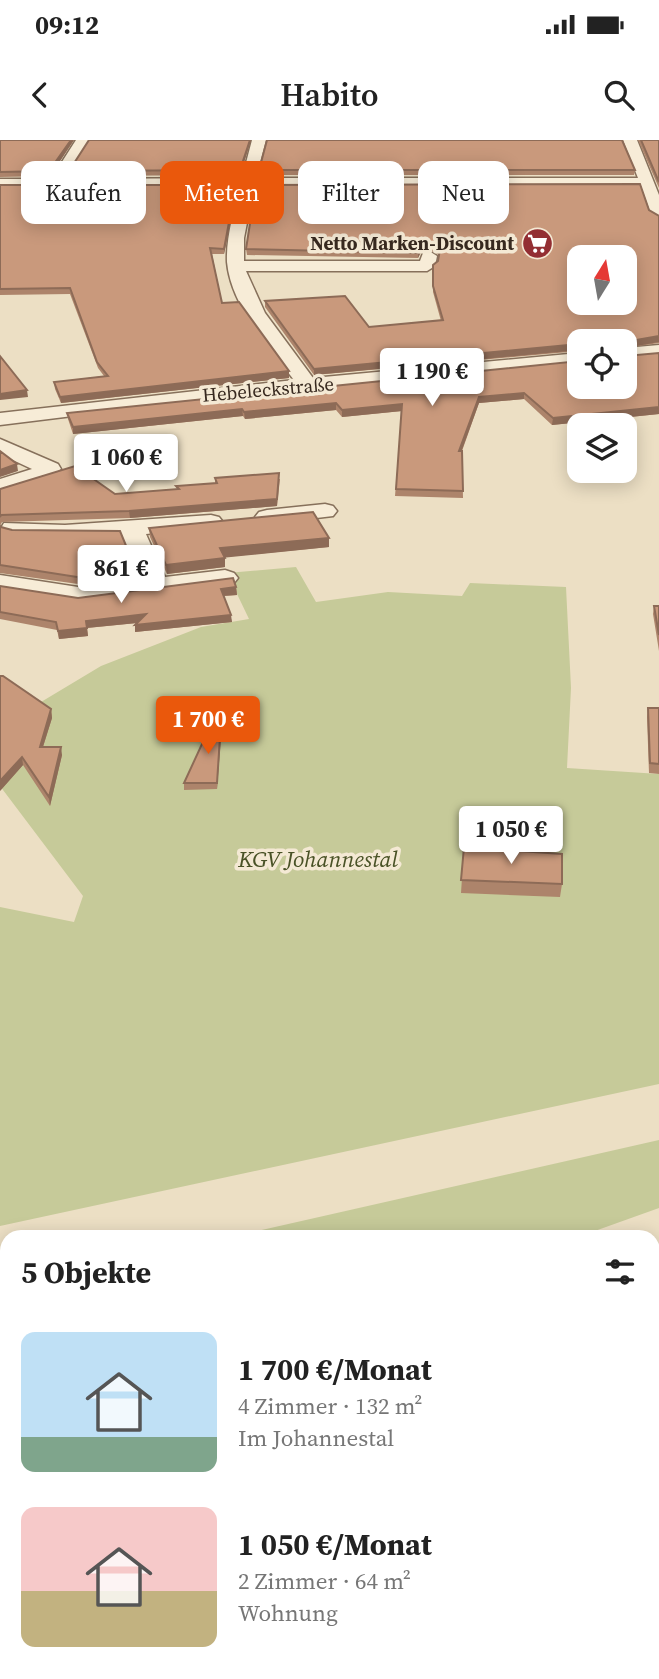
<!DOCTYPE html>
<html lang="de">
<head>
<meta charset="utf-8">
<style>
	:root { --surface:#fff; --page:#f2f2f2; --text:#222; --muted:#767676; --accent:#ea580c }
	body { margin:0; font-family:"Source Serif 4",serif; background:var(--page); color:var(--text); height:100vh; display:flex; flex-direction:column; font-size:26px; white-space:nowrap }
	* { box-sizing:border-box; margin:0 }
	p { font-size:23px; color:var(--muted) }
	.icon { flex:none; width:38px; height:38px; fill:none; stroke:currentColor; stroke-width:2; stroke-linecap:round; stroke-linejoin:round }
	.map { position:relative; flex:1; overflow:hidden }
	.details { position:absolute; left:0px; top:1090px; width:660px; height:450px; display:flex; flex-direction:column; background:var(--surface); border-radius:21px 21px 0 0; box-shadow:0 4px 18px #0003 }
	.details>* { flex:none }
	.banner { position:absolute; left:21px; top:21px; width:618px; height:63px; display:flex; gap:14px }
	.needle { width:46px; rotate:11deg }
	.controls { position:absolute; left:567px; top:105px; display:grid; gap:14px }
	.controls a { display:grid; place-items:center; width:70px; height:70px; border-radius:14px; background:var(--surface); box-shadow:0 4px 18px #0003; font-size:35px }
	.price { position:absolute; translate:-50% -60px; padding:0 16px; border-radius:7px; background:#fff; color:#222; font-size:23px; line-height:46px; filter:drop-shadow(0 2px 4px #0008) }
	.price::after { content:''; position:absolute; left:50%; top:42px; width:21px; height:16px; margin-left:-10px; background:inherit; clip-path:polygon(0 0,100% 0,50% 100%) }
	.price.active { background:var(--accent); color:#fff }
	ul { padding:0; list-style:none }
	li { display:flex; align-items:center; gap:21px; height:175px; padding:0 21px }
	li span { display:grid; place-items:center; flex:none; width:196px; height:140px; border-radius:14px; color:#555 }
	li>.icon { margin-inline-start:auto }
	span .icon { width:84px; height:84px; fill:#fffc; stroke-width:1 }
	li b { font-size:30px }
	h2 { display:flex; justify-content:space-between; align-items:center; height:84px; padding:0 21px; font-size:30px }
	.pill { padding:0 24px; border-radius:14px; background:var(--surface); box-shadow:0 4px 18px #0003; font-size:24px; line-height:63px }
	.pill.active { background:var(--accent); color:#fff }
	.status { display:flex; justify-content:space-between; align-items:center; height:49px; padding:0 35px; background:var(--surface); direction:ltr }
	.status svg { height:19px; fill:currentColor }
	header { display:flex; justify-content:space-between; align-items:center; height:91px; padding:0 21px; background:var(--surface); font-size:32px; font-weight:600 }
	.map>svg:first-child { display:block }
	.green { fill:#c6ca99 }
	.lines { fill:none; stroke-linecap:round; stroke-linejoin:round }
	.minor-casing { stroke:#86705b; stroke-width:3 }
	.minor { fill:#f7ecd7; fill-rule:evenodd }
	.wall { fill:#ad846b }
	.shaded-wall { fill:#8d6b57 }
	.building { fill:#c9997c; stroke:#8d6b57; stroke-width:2; fill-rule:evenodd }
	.labels { text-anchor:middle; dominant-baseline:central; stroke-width:7; stroke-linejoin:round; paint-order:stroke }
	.far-poi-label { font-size:19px; font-weight:bold; fill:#37291f; stroke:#f4e9d4; text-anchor:end }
	.far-street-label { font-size:19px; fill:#37291f; stroke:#f4e9d4 }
	.park-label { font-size:23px; font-style:italic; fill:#495226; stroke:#f4e9d4 }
</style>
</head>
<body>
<div class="status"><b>09:12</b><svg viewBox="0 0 49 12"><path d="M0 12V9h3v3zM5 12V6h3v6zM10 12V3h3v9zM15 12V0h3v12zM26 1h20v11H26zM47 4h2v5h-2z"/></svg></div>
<header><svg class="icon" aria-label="back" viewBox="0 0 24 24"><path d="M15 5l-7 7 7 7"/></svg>Habito<svg class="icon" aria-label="search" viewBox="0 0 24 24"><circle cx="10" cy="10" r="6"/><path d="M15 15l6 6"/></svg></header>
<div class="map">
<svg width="659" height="1539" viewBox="0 0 659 1539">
	<rect width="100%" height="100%" fill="#ecdfc4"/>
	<path class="green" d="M296,427l20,35 72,-10 74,4 8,-13 96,4 5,101 -4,80 92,6v310l-659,142v-319l74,15 9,-26 -83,-110 6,-63 95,-57 100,-39 48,-8 -22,-46z
		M659,1000v68l-81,29h-347z
		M7,1148v385h92l-2,6h-97v-389z"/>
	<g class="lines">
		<defs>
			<path id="minor" d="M76,0h14l-25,39 177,-1 10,-38h14l-10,38h382l-15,-38h14l22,55v24l-8,-5 -10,-28 -387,1 -10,51v23h176l3,-8 6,-2 8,5 -2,10 -8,5h-181l19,42 48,65 266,-25v12l-417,40 -162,20v-12l294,-33c-25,-33 -63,-74 -67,-118 -1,-25 7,-51 13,-75h-240v-8h51z
				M659,205v12l-34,3v-12z
				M0,299l58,25 3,5 -20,14 -41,10v-14l32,-10 -32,-15z
				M325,364l8,2 4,5 -4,5 -66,8 -8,-2 -4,-5 4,-5 8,-2z
				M211,375l8,2 4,5 -4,5 -73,7 19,43 60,-7 9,3 4,5 -4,5 -156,20 -78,-12v-16l78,12 62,-7 -18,-45c-39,3 -79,8 -118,-2l-3,-5 3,-5 61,2z"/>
		</defs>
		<use href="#minor" class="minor-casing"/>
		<use href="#minor" class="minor"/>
	</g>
	<path class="wall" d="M0,0h74l-24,36 -50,1z
		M89,0h162l-11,35 -170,1 -1,-5z
		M638,0h21v48z
		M259,30h376l-1,5h-375z
		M0,45h236l1,5 -13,64h-12l10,49 67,68v7l-228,25 -6,-14 -1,-7 50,-6 -6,-8 -28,-74 -70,1z
		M649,70l10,6v127l-34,5 -46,-7v10l-265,24 -49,-68v-6l104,26 72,-6 -8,-29v-27l5,-4 1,-6 -11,-6 -7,3 -3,6 -171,-3 -1,-6z
		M659,213v61l-107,11 -28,-26 -45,4 -17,48 1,47 -68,-2 7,-85 -60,6 -6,-7 -91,9 -2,-3 -170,18 -5,-15 -1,-6z
		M215,338l65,1 -3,27 -147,12 -128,4 -2,4 1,1 135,51 -58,6 -78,-11v-84l115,5 62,-5 -1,-3 39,-3z
		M149,388l180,19 -105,10 1,10 -58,7 -17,-37z
		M0,446l78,12 158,-11 1,8 -13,1 8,26 -97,10 2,-9 -50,5 1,8 -29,3 -2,-9 -57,-11z
		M654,466h5v45l-6,-37z
		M222,566l-5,83 -33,1v-7z
		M648,568h11v66l-10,-1 -2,-56z
		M51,569l1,9 -9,29 19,8 -12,51 -27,-41 -23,26z
		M464,707l98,37 -2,13 -99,-4z"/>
	<path class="shaded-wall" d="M71,0h3l-24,36 -1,-5z
		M250,0h1l-11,35v-5z
		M236,45l1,5 -13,64v-5z
		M428,103v6l-7,3 -3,6v-5l3,-6z
		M659,196v6l-34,6v-6z
		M579,204v6l-265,25v-6z
		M289,231v7l-228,25 -1,-6z
		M27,250l1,7 -28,3v-6z
		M524,253v6l-45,4 -20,55v-7l20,-54z
		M336,263v7l-91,9 -1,-7z
		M402,264v7l-60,6v-7z
		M659,267v7l-107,11 1,-7z
		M242,269l1,7 -170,18v-7z
		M17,324l1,7 -18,6v-7z
		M279,333l-2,33 -147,12 -1,-7z
		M329,398v9l-108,11 -1,-10z
		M225,418v9l-58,7 -1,-9z
		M136,430v8l-58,6 -1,-7z
		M236,447l1,8 -16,1v-7z
		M146,474l1,8 -61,6v-7z
		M231,475l1,7 -97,10v-7z
		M87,488l1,8 -29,3 -1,-8z
		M222,566l1,6 -6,77v-6z
		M51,569l1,9 -12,38v-9z
		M61,607l1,8 -12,51 -1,-9z
		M22,617l1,8 -23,26v-10z"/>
	<path class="building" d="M0,0h71l-22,31 -49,1z
		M89,0h161l-10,30 -171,1z
		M267,0h355l13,30h-376z
		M641,0h18v42z
		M640,44l9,26 10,6v120l-34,6 -46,-1v3l-265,25 -49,-68 80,-5 24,31 74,-7 -10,-34v-21l5,-4 2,-12 -12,-6 -7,4 -3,6 -172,-4 10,-64zM579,117h46v46h-46z
		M0,45h236l-12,64 -14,-1 12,55 17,-1 50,69 -229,26 -6,-15 54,-6 -11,-14 -27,-74 -70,1z
		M625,211l1,5 33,-3v54l-106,11 -29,-25 -45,4 -20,54h3l1,40 -67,-2 6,-85 -60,6 -6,-7 -92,9 -2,-3 -169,18 -6,-14 512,-52v26h46z
		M0,216l27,34 -27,4z
		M0,311l17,13 -17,6z
		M75,326l40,28 64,-5 -3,-3 41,-3 -2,-5 64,-5 -2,26 -148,12 -128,4 -1,2v-28z
		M313,372l16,26 -109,10 5,10 -59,7 -17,-37z
		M0,386l1,1 11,3 108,1 16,39 -59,7 -77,-12z
		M233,438l3,9 -15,2 10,26 -96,10 11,-11 -60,7 1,7 -29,3 -2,-9 -56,-10v-26l78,12z
		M654,466h5v29z
		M0,536h3l48,33 -11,38h21l-12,50 -27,-40 -22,24z
		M220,565l2,1 -5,77h-33z
		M648,568h11v56l-9,-1z
		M464,707l98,7v30l-101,-4z"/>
	<defs>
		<symbol id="supermarket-disc" viewBox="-11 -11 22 22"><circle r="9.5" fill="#932e33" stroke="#f4e9d4"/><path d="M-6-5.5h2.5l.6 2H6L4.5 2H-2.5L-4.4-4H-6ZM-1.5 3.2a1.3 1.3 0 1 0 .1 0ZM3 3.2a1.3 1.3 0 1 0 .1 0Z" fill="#fff"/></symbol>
	</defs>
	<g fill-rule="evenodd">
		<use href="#supermarket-disc" x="520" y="86" width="35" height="35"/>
	</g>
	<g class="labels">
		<g class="far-poi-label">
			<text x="514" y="103">Netto Marken-Discount</text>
		</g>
		<g class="far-street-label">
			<text transform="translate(268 249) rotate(-5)">Hebeleckstraße</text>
		</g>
		<g class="park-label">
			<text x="318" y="719">KGV Johannestal</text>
		</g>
	</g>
</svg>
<div class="controls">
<a><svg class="needle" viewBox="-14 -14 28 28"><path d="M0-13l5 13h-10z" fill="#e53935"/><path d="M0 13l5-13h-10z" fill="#767676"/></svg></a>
<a><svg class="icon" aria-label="locate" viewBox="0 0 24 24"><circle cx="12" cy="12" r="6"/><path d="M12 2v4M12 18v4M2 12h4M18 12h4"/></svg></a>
<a><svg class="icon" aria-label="layers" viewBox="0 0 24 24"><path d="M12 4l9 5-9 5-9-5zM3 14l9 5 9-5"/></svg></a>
</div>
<b class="price" style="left:432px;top:268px">1 190 €</b>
<b class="price" style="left:126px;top:354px">1 060 €</b>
<b class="price" style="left:121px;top:465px">861 €</b>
<b class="price active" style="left:208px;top:616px">1 700 €</b>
<b class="price" style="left:511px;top:726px">1 050 €</b>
<div class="banner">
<a class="pill">Kaufen</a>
<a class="pill active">Mieten</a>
<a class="pill">Filter</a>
<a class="pill">Neu</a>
</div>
<section class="details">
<h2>5 Objekte<svg class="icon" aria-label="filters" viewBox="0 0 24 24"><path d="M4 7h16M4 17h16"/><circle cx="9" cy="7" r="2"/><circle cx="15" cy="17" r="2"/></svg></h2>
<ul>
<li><span style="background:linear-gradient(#bfe0f5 75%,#7fa58c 0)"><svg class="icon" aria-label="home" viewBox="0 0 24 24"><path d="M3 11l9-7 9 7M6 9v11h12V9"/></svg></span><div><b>1 700 €/Monat</b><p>4 Zimmer · 132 m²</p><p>Im Johannestal</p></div></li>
<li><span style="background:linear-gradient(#f6c9c9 60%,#c2b280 0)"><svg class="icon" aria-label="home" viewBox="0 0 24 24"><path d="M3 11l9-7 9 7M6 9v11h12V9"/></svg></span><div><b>1 050 €/Monat</b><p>2 Zimmer · 64 m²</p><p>Wohnung</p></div></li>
</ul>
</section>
</div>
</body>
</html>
